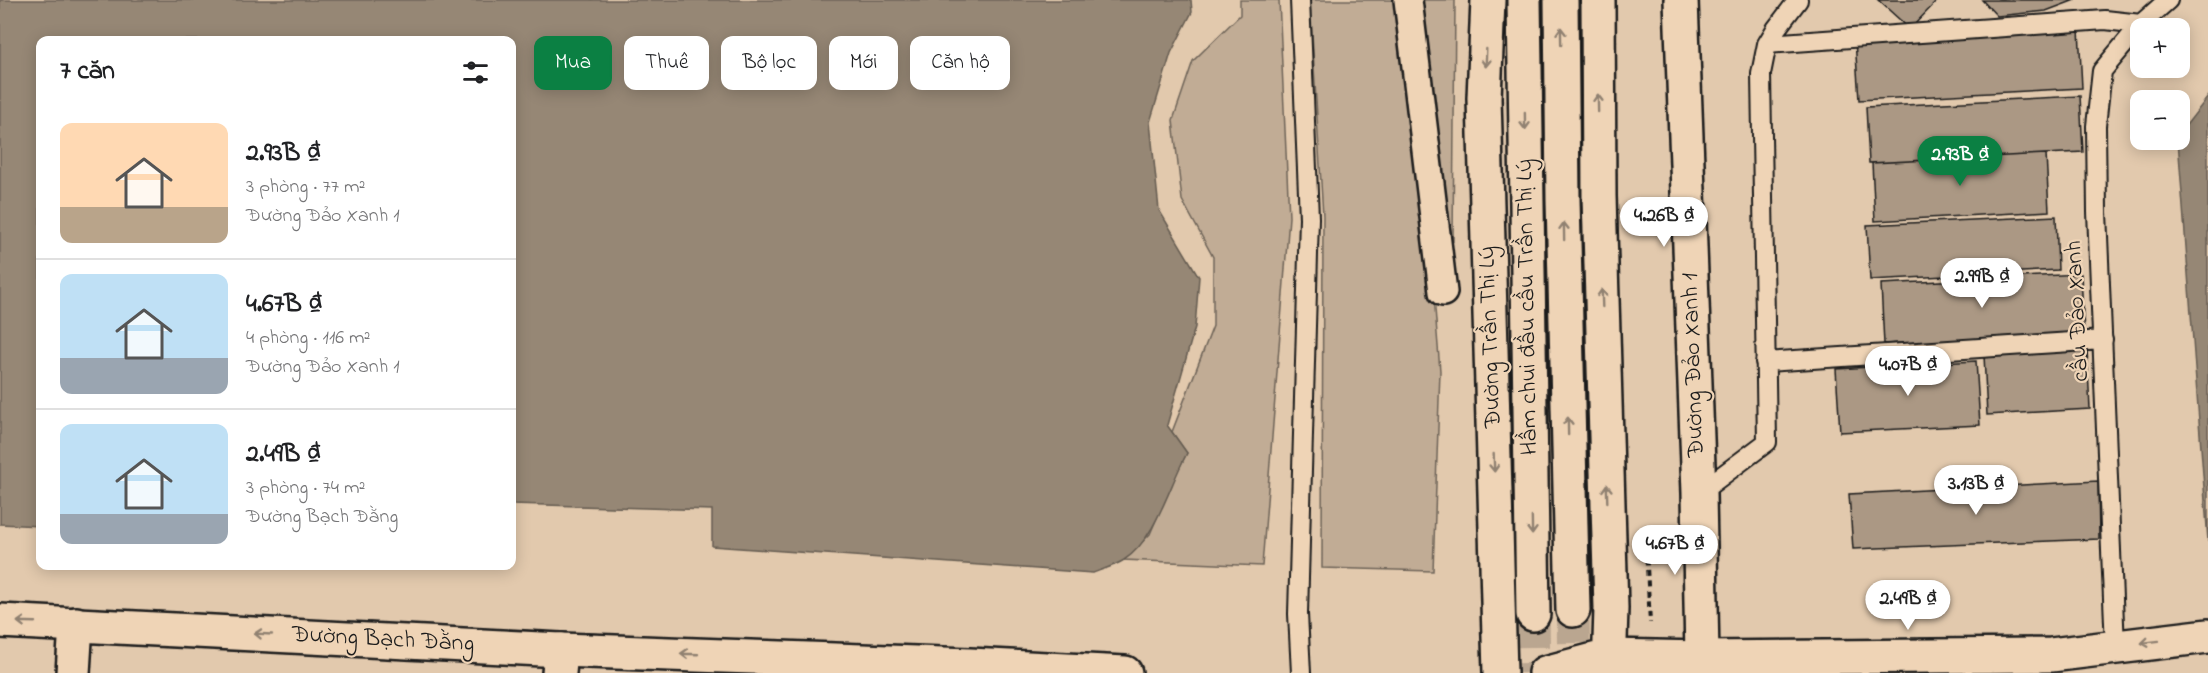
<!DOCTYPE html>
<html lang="vi">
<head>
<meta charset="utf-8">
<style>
	:root { --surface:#fff; --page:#f2f2f2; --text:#202124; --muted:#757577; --line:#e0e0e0; --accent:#0b8043 }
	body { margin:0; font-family:"Indie Flower",sans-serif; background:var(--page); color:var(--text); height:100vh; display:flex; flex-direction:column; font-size:22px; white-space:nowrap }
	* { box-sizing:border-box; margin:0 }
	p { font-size:20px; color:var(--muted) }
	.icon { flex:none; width:33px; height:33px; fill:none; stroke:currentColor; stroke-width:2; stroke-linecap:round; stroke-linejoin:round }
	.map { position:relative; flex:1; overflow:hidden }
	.details { position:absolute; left:36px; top:36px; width:480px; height:534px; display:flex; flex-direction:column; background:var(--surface); border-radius:12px; box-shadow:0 3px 15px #0003 }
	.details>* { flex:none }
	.top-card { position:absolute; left:534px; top:36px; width:570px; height:54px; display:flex; gap:12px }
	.controls { position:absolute; left:2130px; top:18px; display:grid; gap:12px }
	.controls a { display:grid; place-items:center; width:60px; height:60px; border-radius:12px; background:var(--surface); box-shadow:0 3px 15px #0003; font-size:30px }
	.price { position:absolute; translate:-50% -51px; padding:0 14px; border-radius:21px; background:#fff; color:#222; font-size:20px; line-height:39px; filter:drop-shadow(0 2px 3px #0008) }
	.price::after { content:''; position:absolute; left:50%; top:36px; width:18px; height:14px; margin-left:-9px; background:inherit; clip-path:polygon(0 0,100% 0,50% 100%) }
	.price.selected { background:var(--accent); color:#fff }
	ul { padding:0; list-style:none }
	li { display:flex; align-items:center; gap:18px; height:150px; padding:0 24px }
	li+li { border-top:2px solid var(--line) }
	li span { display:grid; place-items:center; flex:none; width:168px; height:120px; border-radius:12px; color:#555 }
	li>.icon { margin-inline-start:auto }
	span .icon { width:72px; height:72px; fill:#fffc; stroke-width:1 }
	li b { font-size:26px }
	h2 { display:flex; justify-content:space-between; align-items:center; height:72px; padding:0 24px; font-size:26px }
	.chip { padding:0 21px; border-radius:12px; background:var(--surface); box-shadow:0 3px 15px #0003; font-size:21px; line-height:54px }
	.chip.selected { background:var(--accent); color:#fff }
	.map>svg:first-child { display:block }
	.green { fill:#c1ac95; stroke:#6e6458; stroke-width:1.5 }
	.water { fill:#968775; stroke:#655c51; stroke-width:1.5 }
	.building { fill:#ab9884; stroke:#1c1c1c; stroke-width:1.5 }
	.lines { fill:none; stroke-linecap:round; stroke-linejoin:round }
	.primary-tunnel { stroke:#baa690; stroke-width:33; stroke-dasharray:33 16; stroke-linecap:butt }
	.service-casing { stroke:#1c1c1c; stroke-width:22 }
	.pedestrian-casing { stroke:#1c1c1c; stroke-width:32 }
	.minor-casing { stroke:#1c1c1c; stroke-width:38 }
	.secondary-casing { stroke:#1c1c1c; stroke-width:38 }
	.primary-casing { stroke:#1c1c1c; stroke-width:38 }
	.path { stroke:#1c1c1c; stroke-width:4; stroke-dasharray:6 4.5; stroke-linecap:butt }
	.service { stroke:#efd4b6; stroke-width:18 }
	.pedestrian { stroke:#efd4b6; stroke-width:27 }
	.minor { stroke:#efd4b6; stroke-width:33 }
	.secondary { stroke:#efd4b6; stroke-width:33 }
	.primary { stroke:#efd4b6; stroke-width:33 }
	.oneway { stroke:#908171 }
	.labels { text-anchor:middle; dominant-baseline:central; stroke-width:4.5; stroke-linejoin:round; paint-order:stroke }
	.street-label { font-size:24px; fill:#1c1c1c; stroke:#efd4b6 }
</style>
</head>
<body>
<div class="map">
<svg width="2208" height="673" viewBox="0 0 2208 673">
	<rect width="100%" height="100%" fill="#e2c9ad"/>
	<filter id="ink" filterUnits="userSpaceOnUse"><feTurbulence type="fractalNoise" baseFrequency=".0167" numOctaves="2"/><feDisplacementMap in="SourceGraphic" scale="12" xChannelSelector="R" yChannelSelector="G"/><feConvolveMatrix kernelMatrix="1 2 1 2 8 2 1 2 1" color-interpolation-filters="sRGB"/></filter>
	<g filter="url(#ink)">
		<path class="green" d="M1240,0h39l10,217 -27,349 -138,-6 26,-26 24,-56 13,-25 -15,-21 41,-106v-69l-31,-57 -9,-80 20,-59 47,-46z
			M1310,0h90l24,172 16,199 -7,200 -111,-3 1,-352z
			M1415,0h40l-2,242 -22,-110z"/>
		<path class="water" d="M0,0h1191l1,12 -21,41 -21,69 9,88 40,67 -4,50 -28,98 20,28c-18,33 -31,86 -63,107 -9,6 -21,9 -31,13l-381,-27v-36l-200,-6v-464h-472v486l-40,-2z
			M2208,97v444l-30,-401 2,-7z"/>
		<path class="building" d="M1878,0h60l-28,29z
			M1982,0h93l-29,11 -49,5z
			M2079,29l3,59 -223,12 -4,-60z
			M2080,96l3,56 -214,11 -3,-56z
			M2046,154l3,57 -174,10 -3,-58z
			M2056,216l2,54 -188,10 -3,-55z
			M2081,274l3,60 -200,10 -3,-60z
			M2087,349l3,60 -103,6 -3,-60z
			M1976,361l4,64 -140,7 -4,-63z
			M2098,481l1,58 -246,10 -4,-55z"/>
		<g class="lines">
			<path class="primary-tunnel" d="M1573,610l1,63
				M1533,614l1,59"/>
			<defs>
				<path id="service" d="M1300,0l9,218 -11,396 3,59
					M1767,44l338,-24 36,4
					M1765,362l338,-22
					M1699,493l68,-51 -6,-368 6,-30 9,-15 22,-29
					M2115,647l-18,-435 -1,-86 6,-55 39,-47 27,-24"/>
				<path id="pedestrian" d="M1408,0l35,292"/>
				<path id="minor" d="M1681,0l18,493 3,165
					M73,673l3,-49
					M559,673l2,-23"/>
				<path id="secondary" d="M1609,656l93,2 349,-3 157,-19"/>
				<path id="primary" d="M1488,0l-4,98 16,575
					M1524,0l9,614
					M1561,0l2,200 10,410
					M1598,0l1,196 12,412 -2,65
					M0,621l561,29 409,15 155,8
					M1545,673l64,-17"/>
			</defs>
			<use href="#service" class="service-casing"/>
			<use href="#pedestrian" class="pedestrian-casing"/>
			<use href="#minor" class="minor-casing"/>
			<use href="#secondary" class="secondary-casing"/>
			<use href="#primary" class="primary-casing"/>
			<path class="path" d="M1645,528l5,95"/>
			<use href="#service" class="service"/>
			<use href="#pedestrian" class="pedestrian"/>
			<use href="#minor" class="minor"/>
			<use href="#secondary" class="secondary"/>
			<use href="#primary" class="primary"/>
		</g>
		<defs><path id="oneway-shaft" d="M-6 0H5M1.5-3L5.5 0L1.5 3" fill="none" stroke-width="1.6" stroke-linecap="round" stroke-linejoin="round" transform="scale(1.5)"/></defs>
		<g class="oneway">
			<use href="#oneway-shaft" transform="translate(1561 36) rotate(-91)"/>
			<use href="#oneway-shaft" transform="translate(1486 58) rotate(92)"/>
			<use href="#oneway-shaft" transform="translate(1598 103) rotate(-91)"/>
			<use href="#oneway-shaft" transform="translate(1525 121) rotate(89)"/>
			<use href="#oneway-shaft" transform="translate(1564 231) rotate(-91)"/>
			<use href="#oneway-shaft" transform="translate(1602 298) rotate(-92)"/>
			<use href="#oneway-shaft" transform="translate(1568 426) rotate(-91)"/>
			<use href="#oneway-shaft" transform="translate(1494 463) rotate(88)"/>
			<use href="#oneway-shaft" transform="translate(1607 493) rotate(-92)"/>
			<use href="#oneway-shaft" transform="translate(1532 526) rotate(89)"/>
			<use href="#oneway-shaft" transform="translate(26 622) rotate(-178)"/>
			<use href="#oneway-shaft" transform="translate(263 634) rotate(-177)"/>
			<use href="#oneway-shaft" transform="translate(2150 642) rotate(173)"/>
			<use href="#oneway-shaft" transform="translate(689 654) rotate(-178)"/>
		</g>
	</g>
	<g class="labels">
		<g class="street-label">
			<text transform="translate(1528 307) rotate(-91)">Hầm chui đầu cầu Trần Thị Lý</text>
			<text transform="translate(2078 311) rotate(-93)">cầu Đảo Xanh</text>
			<text transform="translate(1491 337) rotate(-92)">Đường Trần Thị Lý</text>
			<text transform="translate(1694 365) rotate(-92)">Đường Đảo Xanh 1</text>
			<text transform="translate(383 640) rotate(3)">Đường Bạch Đằng</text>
		</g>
	</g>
</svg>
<div class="controls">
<a>+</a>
<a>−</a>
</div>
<b class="price selected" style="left:1960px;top:187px">2.93B ₫</b>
<b class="price" style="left:1664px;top:248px">4.26B ₫</b>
<b class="price" style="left:1982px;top:309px">2.99B ₫</b>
<b class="price" style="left:1908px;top:397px">4.07B ₫</b>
<b class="price" style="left:1976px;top:516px">3.13B ₫</b>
<b class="price" style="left:1675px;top:576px">4.67B ₫</b>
<b class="price" style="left:1908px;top:631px">2.49B ₫</b>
<div class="top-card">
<a class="chip selected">Mua</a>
<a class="chip">Thuê</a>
<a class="chip">Bộ lọc</a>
<a class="chip">Mới</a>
<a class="chip">Căn hộ</a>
</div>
<section class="details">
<h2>7 căn<svg class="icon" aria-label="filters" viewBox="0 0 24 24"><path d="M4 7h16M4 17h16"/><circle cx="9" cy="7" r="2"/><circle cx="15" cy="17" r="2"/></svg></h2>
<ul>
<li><span style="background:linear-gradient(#ffd9b3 70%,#b9a48a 0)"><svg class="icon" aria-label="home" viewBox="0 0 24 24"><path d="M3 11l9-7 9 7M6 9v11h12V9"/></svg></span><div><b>2.93B ₫</b><p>3 phòng · 77 m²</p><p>Đường Đảo Xanh 1</p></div></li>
<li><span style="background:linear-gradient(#bfe0f5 70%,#9aa5b1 0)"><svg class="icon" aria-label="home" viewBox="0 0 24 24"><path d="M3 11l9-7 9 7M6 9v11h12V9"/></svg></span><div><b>4.67B ₫</b><p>4 phòng · 116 m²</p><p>Đường Đảo Xanh 1</p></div></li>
<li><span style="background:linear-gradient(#bfe0f5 75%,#9aa5b1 0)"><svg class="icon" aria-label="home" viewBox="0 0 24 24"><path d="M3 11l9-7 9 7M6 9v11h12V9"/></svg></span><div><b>2.49B ₫</b><p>3 phòng · 74 m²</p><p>Đường Bạch Đằng</p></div></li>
</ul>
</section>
</div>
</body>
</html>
